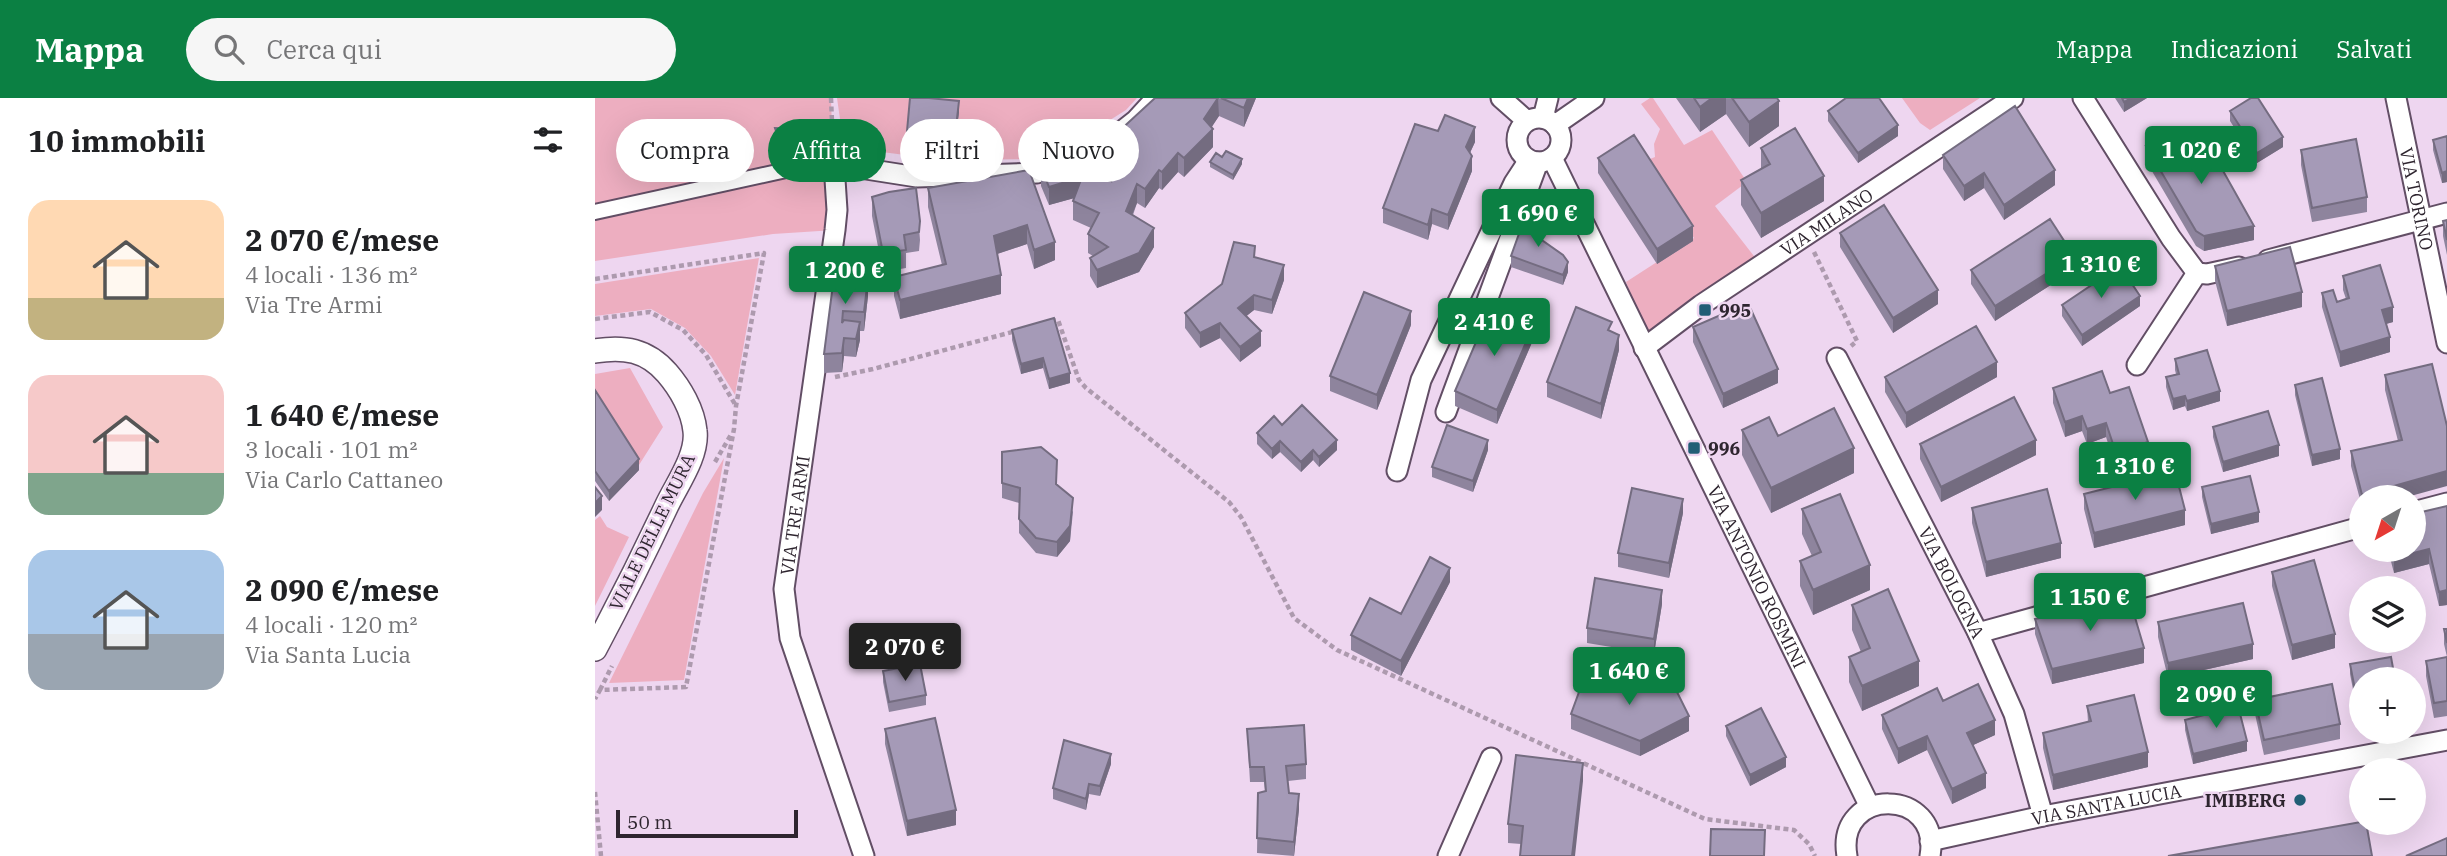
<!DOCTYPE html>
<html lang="it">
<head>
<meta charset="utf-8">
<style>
	:root { --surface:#fff; --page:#f6f6f6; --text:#202124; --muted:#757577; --accent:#0b8043 }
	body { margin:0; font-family:"IBM Plex Serif",serif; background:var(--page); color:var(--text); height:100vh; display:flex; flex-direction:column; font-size:26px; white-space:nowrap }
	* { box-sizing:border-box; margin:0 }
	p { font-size:23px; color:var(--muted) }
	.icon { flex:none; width:38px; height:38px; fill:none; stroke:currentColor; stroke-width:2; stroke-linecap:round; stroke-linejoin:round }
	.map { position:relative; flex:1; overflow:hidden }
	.side { display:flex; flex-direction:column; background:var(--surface); width:595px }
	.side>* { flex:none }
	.guide { position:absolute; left:21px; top:21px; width:665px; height:63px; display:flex; gap:14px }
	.needle { width:46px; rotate:219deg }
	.tools { position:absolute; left:1754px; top:387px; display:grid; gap:14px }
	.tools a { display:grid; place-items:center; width:77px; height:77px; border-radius:50%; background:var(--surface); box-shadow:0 7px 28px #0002; font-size:35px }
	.scale { position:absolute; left:21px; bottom:18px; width:182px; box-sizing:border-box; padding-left:7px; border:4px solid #2e252f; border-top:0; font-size:19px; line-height:24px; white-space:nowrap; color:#2e252f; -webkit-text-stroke:5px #eed6f0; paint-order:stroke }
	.price { position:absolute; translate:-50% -60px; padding:0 16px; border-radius:7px; background:var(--accent); color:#fff; font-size:23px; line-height:46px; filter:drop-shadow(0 2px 4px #0008) }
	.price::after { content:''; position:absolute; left:50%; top:42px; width:21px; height:16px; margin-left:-10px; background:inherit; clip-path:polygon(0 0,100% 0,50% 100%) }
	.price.selected { background:#222; color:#fff }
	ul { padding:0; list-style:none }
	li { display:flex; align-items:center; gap:21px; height:175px; padding:0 28px }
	li span { display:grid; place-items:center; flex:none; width:196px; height:140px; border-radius:21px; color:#555 }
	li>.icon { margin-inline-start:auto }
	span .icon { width:84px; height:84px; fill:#fffc; stroke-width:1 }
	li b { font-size:30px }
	h2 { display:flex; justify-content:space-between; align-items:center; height:84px; padding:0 28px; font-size:30px }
	.pill { padding:0 24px; border-radius:32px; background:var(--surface); box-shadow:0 7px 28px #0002; font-size:24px; line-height:63px }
	.pill.selected { background:var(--accent); color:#fff }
	header { display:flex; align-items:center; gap:42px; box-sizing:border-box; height:98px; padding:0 35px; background:var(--accent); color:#fff }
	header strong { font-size:33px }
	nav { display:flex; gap:38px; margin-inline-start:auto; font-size:24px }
	.search { width:490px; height:63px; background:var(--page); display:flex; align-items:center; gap:18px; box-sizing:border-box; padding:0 24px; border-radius:38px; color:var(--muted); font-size:26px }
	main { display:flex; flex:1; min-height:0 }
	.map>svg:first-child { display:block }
	.green { fill:#edaec0 }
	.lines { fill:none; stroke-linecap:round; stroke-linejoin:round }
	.pedestrian-casing { stroke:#624e65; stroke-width:18 }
	.minor-casing { stroke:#624e65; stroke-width:23 }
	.tertiary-casing { stroke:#624e65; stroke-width:26 }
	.path { stroke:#ad9aae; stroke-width:4.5; stroke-dasharray:5 3.5; stroke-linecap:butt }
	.pedestrian { stroke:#fff; stroke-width:14 }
	.minor { stroke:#fff; stroke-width:19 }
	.tertiary { stroke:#fff; stroke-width:23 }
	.wall { fill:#8e849d }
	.shaded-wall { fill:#746c80 }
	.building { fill:#a59ab7; stroke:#746c80; stroke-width:2 }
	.poi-dot { fill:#215e76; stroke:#eed6f0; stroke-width:2.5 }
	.labels { text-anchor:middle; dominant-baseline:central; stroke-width:5; stroke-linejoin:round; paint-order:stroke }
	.street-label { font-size:18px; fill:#2e252f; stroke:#eed6f0 }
	.poi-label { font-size:18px; font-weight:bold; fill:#2e252f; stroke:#eed6f0; text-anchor:start }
</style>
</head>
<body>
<header>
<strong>Mappa</strong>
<div class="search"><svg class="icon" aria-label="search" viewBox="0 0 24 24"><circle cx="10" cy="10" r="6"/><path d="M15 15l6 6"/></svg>Cerca qui</div>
<nav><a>Mappa</a><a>Indicazioni</a><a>Salvati</a></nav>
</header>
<main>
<section class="side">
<h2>10 immobili<svg class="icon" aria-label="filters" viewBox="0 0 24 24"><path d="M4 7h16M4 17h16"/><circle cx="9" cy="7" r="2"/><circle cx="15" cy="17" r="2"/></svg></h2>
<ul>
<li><span style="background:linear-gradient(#ffd9b3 70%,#c2b280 0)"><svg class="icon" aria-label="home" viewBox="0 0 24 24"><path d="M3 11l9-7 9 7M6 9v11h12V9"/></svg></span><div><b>2 070 €/mese</b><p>4 locali · 136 m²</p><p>Via Tre Armi</p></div></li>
<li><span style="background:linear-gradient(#f6c9c9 70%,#7fa58c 0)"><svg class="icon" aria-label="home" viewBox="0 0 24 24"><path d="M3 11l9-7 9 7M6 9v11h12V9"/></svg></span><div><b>1 640 €/mese</b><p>3 locali · 101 m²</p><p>Via Carlo Cattaneo</p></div></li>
<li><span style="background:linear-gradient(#a9c7e8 60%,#9aa5b1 0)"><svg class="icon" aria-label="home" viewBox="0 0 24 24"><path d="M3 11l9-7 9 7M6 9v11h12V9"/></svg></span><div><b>2 090 €/mese</b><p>4 locali · 120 m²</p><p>Via Santa Lucia</p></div></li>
</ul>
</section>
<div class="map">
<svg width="1852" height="758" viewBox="0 0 1852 758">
	<rect width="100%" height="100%" fill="#eed6f0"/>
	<path class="green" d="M0,0h236l4,132 -62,4 -178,27z
		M242,0h300l-11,12 -78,49 -105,1 -99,-13z
		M1055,0h3l31,47 28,-15 35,52 -32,24 42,54 -110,76 -21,-54 68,-44 -49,-77 10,-4 -1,-13 6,-15 -19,-25z
		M1307,0h78l-50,32 -10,-7z
		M164,160l-24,137 -24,-39 -26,-28 -34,-19 -56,7v-32z
		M35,270l33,59 -24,38 -44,-68v-23z
		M129,360l-40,222 -75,3 94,-190z
		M5,418l7,11 22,10 -34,69v-86z"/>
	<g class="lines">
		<defs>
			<path id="pedestrian" d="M0,114l205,-45 34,-3"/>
			<g id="minor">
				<path d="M906,0l26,23"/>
				<path d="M1488,0l88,140 26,35"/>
				<path id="s1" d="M1801,0l51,245"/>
				<path d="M948,20l5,-20"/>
				<circle cx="944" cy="42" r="22"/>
				<path d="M960,27l39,-27"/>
				<path id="s2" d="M957,60l318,649"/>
				<path d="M1673,162l179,-47"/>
				<path id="s3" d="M1049,250l57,-43 312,-207"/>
				<path id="s4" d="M1242,260l141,275 36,81 29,102"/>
				<path d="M1542,267l60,-92 10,1 32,-7"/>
				<path d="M851,314l92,-250"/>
				<path d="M802,373l24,-91 93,-197 15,-23"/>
				<path d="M1818,414l34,-9"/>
				<path d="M1383,535l383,-106"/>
				<path id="s5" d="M1335,743l113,-25 404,-76"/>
				<path id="s6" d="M269,758l-74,-218 -6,-49 51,-359 2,-20 -3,-46 83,13 120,-4 48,-13 51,-40 20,-22"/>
				<path d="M853,758l43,-98"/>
				<path d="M1252,758c-12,-70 95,-69 83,0"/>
			</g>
			<path id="tertiary" d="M0,253c29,-5 52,-1 72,22 13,15 26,37 28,58 3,24 -18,53 -28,74 -23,49 -47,97 -72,144"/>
		</defs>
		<use href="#pedestrian" class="pedestrian-casing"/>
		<use href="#minor" class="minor-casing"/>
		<use href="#tertiary" class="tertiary-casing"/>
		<path class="path" d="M236,0l2,48
			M1219,154l43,89 -6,5
			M0,181l169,-26 -28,153 -2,23 -48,258 -86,3 -5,9
			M0,221l55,-7 33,18 23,25 30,51
			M456,223l7,-1 21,60 7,8 143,114 12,15 53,101 43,32 368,169 89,11 15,14 6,12
			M240,279l38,-8 143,-38
			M120,364l17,-29
			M5,592l12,-24
			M0,694l6,64"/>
		<use href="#pedestrian" class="pedestrian"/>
		<use href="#minor" class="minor"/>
		<use href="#tertiary" class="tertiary"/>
	</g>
	<path class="wall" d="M560,0h101l-12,29 -25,-11 -8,11 2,20 -29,30 -6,-5 -16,18 -3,-2 -14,20 -8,-5 -4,12 21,32 -15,25 -42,16 -7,-12v-18l3,-2 -5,-3v-19l3,-6 -18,-8v-19l1,-3 -25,7 -8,-19v-19l59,9 8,4 -3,-17v-19z
		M1081,0h101l2,28 -30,21 -23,-33 -26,18z
		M1520,0h32l-23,14z
		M364,13l-4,35 -48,-5v-10z
		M1233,13l70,25 -40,27 -30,-42z
		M1635,13l53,36 -26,16 -27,-42z
		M180,30l30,1 14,15 -38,8 -6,-19z
		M843,33l37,11 -5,11 2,18 -24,59 -16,-6 -4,16 -45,-17v-15z
		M1852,38v46l-5,1 -9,-33v-10z
		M1551,48l108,94 -50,11 -8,-5 -50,-85z
		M1166,50l63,53 -63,37 -20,-33v-25l20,-11z
		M1706,52l66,47v15l-55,10 -11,-57z
		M1348,57l112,30 -51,35 -20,-32 -20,13 -21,-32z
		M627,59l20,7 -9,16 -23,-13v-5z
		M1003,60l95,83 -36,23 -59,-91z
		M434,72l26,90 -21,9 -7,-25 -30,10 4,40 -101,25 -6,-23v-19l48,-12 -14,-58v-19z
		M321,90l4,52 -1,11 -13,2v15l-23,4 -11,-56v-19z
		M1852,122v35l-4,-19v-15z
		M1245,135l98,71 -45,29 -53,-86z
		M949,137l-2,5 26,32 -5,13 -52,-18v-11z
		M660,160l29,22 -12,34 -18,-4 -8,6 15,30 -21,16 -20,-24 -20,10 -15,-20v-15z
		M1620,168l87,41 -75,19 -12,-45z
		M1376,172h103l-79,51 -24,-37z
		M258,176l15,22 -4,35h-4v9l-4,17 -12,-1 -2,16 -18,1v-19z
		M1748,178l50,46 -7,2 4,28 -50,15 -18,-60v-14l15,9 9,-3 -3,-9z
		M1467,207l78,1 -58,40 -20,-30z
		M816,227l-34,85 -47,-19v-15z
		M1098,229l85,56 -55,25 -30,-66z
		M417,232l58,53 -21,6 -6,-21 -22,6 -9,-34z
		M1017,234l7,18 -18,69 -54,-22v-15z
		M938,242l-36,84 -42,-18v-15z
		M1580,261l45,42 -33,10 -2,-5 -12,4 -7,-23v-10l10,-3 -1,-4z
		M1790,277l62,51 -40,71h-46v6l-10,-37v-15l47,-10 -13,-51z
		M1290,279h112l-91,51 -21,-36z
		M1700,287l45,74 -28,7 -17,-71z
		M1458,290l57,5 38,63 -32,12 -10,-31 -19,7 -5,-13 -17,6 -12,-34z
		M0,292l44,80 -30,31 -14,-20z
		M687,327l55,25 -18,17 -6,-7 -12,12 -21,-20 -8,7 -15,-15v-11z
		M1618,329l66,29 -56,16 -10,-35z
		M1147,332l36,6 76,37 -83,40 -29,-58z
		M1325,346l116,11 -95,47 -21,-43z
		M893,352l-15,42 -41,-15v-10z
		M407,354l55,32 16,28 -3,29 -13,16 -21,-4 -17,-20v-30l-17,-5z
		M1607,389l57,35 -48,12 -9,-37z
		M1489,396l101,31 -91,23 -10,-39z
		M1852,408v99l-8,1 -10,-42 -35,9 -6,-23h25z
		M1377,410l89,50 -75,19 -14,-54z
		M1207,411l68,81 -57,25 -13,-29v-25l12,-5 -10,-22z
		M1088,415l-14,65 -51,-11v-14z
		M1677,474l63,76 -43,12 -20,-74z
		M855,484l-49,94 -50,-26v-15l50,-21z
		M1067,506l-8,50 -67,-11v-15z
		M1257,507l67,81 -57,25 -13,-29v-25l12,-5 -9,-22z
		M1440,521l109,44 -92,21 -17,-50z
		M1563,524l95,37 -85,19 -10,-41z
		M1849,531h3v87l-13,2 -8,-42v-15l21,-4 -3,-13z
		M1755,566l11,15v36h-3l-8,-41z
		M288,573l43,24v10l-37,7 -6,-30z
		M1660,602l85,24v15l-76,16 -9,-41z
		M1348,603l52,34 -22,10 13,43 -34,16 -25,-54 -29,14 -16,-35v-14z
		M1492,608l61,61 -95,23 -10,-42v-15l45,-11z
		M976,616l118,17 -49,25 -69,-27z
		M1590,622l62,31 -54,13 -8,-34z
		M1131,628l60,41 -36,19 -24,-50z
		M290,631l71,96 -49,11 -22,-92z
		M652,631l59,35v15l-18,2 1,12 10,16 -5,47 -37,-3 1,-60 7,-1 -1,-10h-14z
		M516,666l-11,32 -11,-2 -3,16 -33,-11v-11z
		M988,683l-62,63 -13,-1v-19z"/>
	<path class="shaded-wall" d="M623,0l1,18 -13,20 7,-7v18l-29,30v-19l20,-39z
		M653,0h8l-12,29v-19z
		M1117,0h14v16l-26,18v-25z
		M1536,0h16l-23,14v-10z
		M364,3v10l-4,35v-10z
		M1184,3v25l-30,21v-25z
		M1303,27v11l-40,27v-10z
		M880,29v15l-9,19v-14z
		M1688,39v10l-26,16v-10z
		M224,40v6l-38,8v-5z
		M583,55v19l-16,18v-18z
		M877,58v15l-24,59v-15z
		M647,61v5l-9,16v-5z
		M564,72v18l-14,20v-19z
		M1460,72v15l-51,35v-15z
		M1852,73v11l-5,1v-10z
		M1389,75v15l-20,13v-15z
		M1229,78v25l-63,37v-25z
		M487,79v19l-33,9v-18z
		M542,86v19l-11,26v-18z
		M837,111v15l-4,16v-15z
		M949,126v11l-5,13v-10z
		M432,127v19l-33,11v-19z
		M1098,128v15l-36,23v-15z
		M1659,128v14l-50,11v-15z
		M559,130v19l-15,25 -42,16v-18z
		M460,144v18l-21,9v-19z
		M1479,158v14l-79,51v-15z
		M973,164v10l-5,13v-10z
		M689,167v15l-12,34v-14z
		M406,177v19l-101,25v-19z
		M273,180v18l-4,35v-19z
		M1343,192v14l-45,29v-15z
		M1707,194v15l-75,19v-15z
		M659,197v15l-16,13v-15z
		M1545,198v10l-58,40v-11z
		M1798,209v15l-11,3v-15z
		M816,213v14l-34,85v-15z
		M265,224v18l-4,17v-18z
		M625,225v15l-20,10v-15z
		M938,228v14l-36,84v-14z
		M666,233v15l-21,16v-15z
		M1024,237v15l-18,69v-15z
		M1795,239v15l-50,15v-15z
		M249,240v18l-2,16v-19z
		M448,260v10l-22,6v-10z
		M1402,264v15l-91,51v-15z
		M1183,271v14l-55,25v-14z
		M475,275v10l-21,6v-10z
		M1625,293v10l-33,10v-10z
		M1590,298v10l-12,4v-11z
		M1487,318v15l-17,6v-15z
		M1511,325v14l-19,7v-15z
		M742,342v10l-18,17v-10z
		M893,342v10l-15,42v-11z
		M1441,342v15l-95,47v-15z
		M685,343v11l-8,7v-10z
		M1553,344v14l-32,12v-15z
		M1684,347v11l-56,16v-10z
		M1259,350v25l-83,40v-25z
		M1745,351v10l-28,7v-11z
		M718,352v10l-12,12v-10z
		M44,361v11l-30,31v-10z
		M1852,373v15l-40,11h-45v-2z
		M7,398v14l-7,7v-14z
		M478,400l-3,43 -13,16v-15z
		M1088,401v14l-14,65v-15z
		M1590,412v15l-91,23v-15z
		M1664,414v10l-48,12v-10z
		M1466,445v15l-75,19v-15z
		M1834,451v15l-35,9v-15z
		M1275,467v25l-57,25v-25z
		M855,470v14l-49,94v-15z
		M1067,492v14l-8,50v-15z
		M1852,492v15l-8,1v-14z
		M1740,536v14l-43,12v-15z
		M1658,546v15l-85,19v-15z
		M1549,550v15l-92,21v-15z
		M1324,563v25l-57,25v-25z
		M1094,618v15l-49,25v-15z
		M1400,622v15l-28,13v-15z
		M1332,638v14l-29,14v-15z
		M1652,643v10l-54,13v-10z
		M1553,654v15l-95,23v-15z
		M516,656v10l-11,32v-10z
		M1191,659v10l-36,19v-11z
		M988,665v18l-8,75h-3z
		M1391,675v15l-34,16v-15z
		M494,686v10l-3,16v-11z
		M704,696v15l-5,47v-14z
		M361,712v15l-49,11v-15z"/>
	<path class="building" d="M315,0h19l30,3 -4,35 -48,-5z
		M560,0h63l-14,21 9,10 -29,29 -6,-5 -16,19 -3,-2 -14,19 -8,-5 -11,27 28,17 -15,25 -42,17 -7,-12 18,-11 -20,-13 11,-21 -26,-12 9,-24 -33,10 -8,-20 56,-16 3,25 11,5 -6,-37z
		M626,0h27l-4,10z
		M1099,0h18l-12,9z
		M1137,0h45l2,3 -30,21z
		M1251,0h33l19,27 -40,28 -30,-42z
		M1527,0h9l-7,4z
		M1656,0h7l25,39 -26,16 -27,-42z
		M1420,8l40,64 -51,35 -20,-32 -20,13 -21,-31z
		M850,17l30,12 -9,20 6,9 -24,59 -16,-6 -4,16 -45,-17 32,-84 23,7z
		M222,27l2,13 -38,9 -6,-19 30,1z
		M1200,30l29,48 -63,37 -20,-33 29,-16 -9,-16z
		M1039,37l59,91 -36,23 -59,-91z
		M1852,38v35l-5,2 -9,-33z
		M1609,39l50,89 -50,10 -8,-5 -50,-85z
		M1761,41l11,58 -55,11 -11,-58z
		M631,53l16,8 -9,16 -23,-13 6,-9 6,4z
		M434,72l26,72 -21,8 -7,-25 -33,11 7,39 -101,25 -6,-23 52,-13 -18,-76z
		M321,90l4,33 -1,11 -15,3 2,15 -23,3 -11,-56 17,-5z
		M1289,107l54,85 -45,28 -53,-85z
		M930,119l19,7 -5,14 24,17 5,7 -5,13 -52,-19z
		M1455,121l24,37 -79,50 -24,-36z
		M1852,122v20l-4,-19z
		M639,144l21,4 -1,11 30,8 -12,35 -18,-5 -16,13 23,23 -21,16 -20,-24 -20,10 -15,-20 37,-29z
		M1695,149l12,45 -75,19 -12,-45z
		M241,163l17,3v10l15,4 -4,34 -21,-1 -1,12 2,-3 16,2 -4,17 -12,-1 -2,15 -18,1z
		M1785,167l13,42 -11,3 8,27 -50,15 -18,-59 11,-3 4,12 12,-4 -6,-22z
		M1525,168l20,30 -58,39 -20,-30z
		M769,194l47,19 -34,84 -47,-19z
		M1153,205l30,66 -55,25 -30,-67z
		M896,209l42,19 -36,84 -42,-19z
		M981,209l36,15 -4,8 11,5 -18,69 -54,-22z
		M459,220l16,55 -21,6 -6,-21 -22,6 -9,-34z
		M1381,228l21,36 -91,51 -21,-36z
		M1612,252l13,41 -33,10 -2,-5 -12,3 -7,-22 13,-3 -4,-15z
		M1837,266l15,62v45l-85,24 -11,-44 51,-11 -17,-65z
		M1507,273l8,22 19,-6 19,55 -32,11 -10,-30 -19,6 -5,-13 -17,6 -12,-34z
		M1727,280l18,71 -28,6 -17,-70z
		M0,292l44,69 -30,32 -14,-20z
		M1419,299l22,43 -95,47 -21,-43z
		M707,307l35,35 -18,17 -6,-7 -12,12 -21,-21 -8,8 -15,-16 17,-17 8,9z
		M1239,310l20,40 -83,40 -29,-58 27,-13 9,19z
		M1673,313l11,34 -56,17 -10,-35z
		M852,327l41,15 -15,41 -41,-14z
		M446,349l16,13 -1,24 17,14 -3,28 -13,16 -21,-4 -17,-19 1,-31 -18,-5v-31z
		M1580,373l10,39 -91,23 -10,-39z
		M1655,378l9,36 -48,12 -9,-37z
		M0,389l7,9 -7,7z
		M1037,390l51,11 -14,64 -51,-10z
		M1452,391l14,54 -75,19 -14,-54z
		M1245,396l30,71 -57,25 -13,-29 21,-9 -19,-43z
		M1852,408v84l-8,2 -10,-43 -35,9 -2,-8h21v-36z
		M835,459l20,11 -49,93 -50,-26 19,-37 31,16z
		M1719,462l21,74 -43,11 -20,-73z
		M1000,480l67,12 -8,49 -67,-11z
		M1293,491l31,72 -57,25 -13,-29 21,-9 -18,-43z
		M1534,499l15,51 -92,21 -17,-50z
		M1648,505l10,41 -85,19 -10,-41z
		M1849,531h3v14z
		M1796,559l4,22h-34v26h-3l-8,-41z
		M1852,559v44l-13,2 -8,-42z
		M325,566l6,31 -37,7 -6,-31z
		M991,575l56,16 29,-9 18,36 -49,25 -69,-27z
		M1383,586l17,36 -28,13 19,40 -34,16 -25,-53 -29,13 -16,-34 55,-27 6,13z
		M1737,586l8,40 -76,16 -9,-40z
		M1539,597l14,57 -95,23 -10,-42 48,-12 -4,-15z
		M1643,608l9,35 -54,13 -8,-34z
		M1166,610l25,49 -36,18 -24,-49z
		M340,620l21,92 -49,11 -22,-92z
		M709,627l2,39 -20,2 3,27 10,1 -5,48 -37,-4 1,-45 8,-2 -2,-24h-14l-3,-38z
		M469,642l47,14 -11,32 -11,-2 -3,15 -33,-11z
		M921,657l67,8 -11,93h-52l3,-30 -15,-2z
		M1766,724h5l6,34h-204z
		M1116,731l54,1 -1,26h-54z
		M1852,740v18h-41z"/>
	<g class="poi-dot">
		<rect x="1103" y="205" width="14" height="14" rx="3.5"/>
		<rect x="1092" y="343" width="14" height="14" rx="3.5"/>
		<circle cx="1705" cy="702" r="7"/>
	</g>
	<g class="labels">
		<g class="street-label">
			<text stroke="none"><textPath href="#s1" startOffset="103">VIA TORINO</textPath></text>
			<text stroke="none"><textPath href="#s3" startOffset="222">VIA MILANO</textPath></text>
			<text stroke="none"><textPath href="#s6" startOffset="354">VIA TRE ARMI</textPath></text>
			<text transform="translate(57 434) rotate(-64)">VIALE DELLE MURA</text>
			<text stroke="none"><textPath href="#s2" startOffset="466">VIA ANTONIO ROSMINI</textPath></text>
			<text stroke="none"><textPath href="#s4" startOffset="252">VIA BOLOGNA</textPath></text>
			<text stroke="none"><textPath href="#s5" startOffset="180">VIA SANTA LUCIA</textPath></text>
		</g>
		<g class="poi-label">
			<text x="1124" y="212">995</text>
			<text x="1113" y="350">996</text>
			<text x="1691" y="702" text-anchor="end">IMIBERG</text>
		</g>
	</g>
</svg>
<div class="tools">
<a><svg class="needle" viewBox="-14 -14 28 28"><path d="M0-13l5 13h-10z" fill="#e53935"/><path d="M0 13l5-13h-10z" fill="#757577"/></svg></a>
<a><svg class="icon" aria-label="layers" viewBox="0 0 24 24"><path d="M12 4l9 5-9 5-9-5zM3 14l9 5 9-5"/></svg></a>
<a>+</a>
<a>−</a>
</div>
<div class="scale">50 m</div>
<b class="price" style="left:1606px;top:88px">1 020 €</b>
<b class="price" style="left:943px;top:151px">1 690 €</b>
<b class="price" style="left:1506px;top:202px">1 310 €</b>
<b class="price" style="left:250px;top:208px">1 200 €</b>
<b class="price" style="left:899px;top:260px">2 410 €</b>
<b class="price" style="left:1540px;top:404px">1 310 €</b>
<b class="price" style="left:1495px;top:535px">1 150 €</b>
<b class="price selected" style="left:310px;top:585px">2 070 €</b>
<b class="price" style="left:1034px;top:609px">1 640 €</b>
<b class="price" style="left:1621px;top:632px">2 090 €</b>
<div class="guide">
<a class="pill">Compra</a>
<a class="pill selected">Affitta</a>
<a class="pill">Filtri</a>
<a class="pill">Nuovo</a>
</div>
</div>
</main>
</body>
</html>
